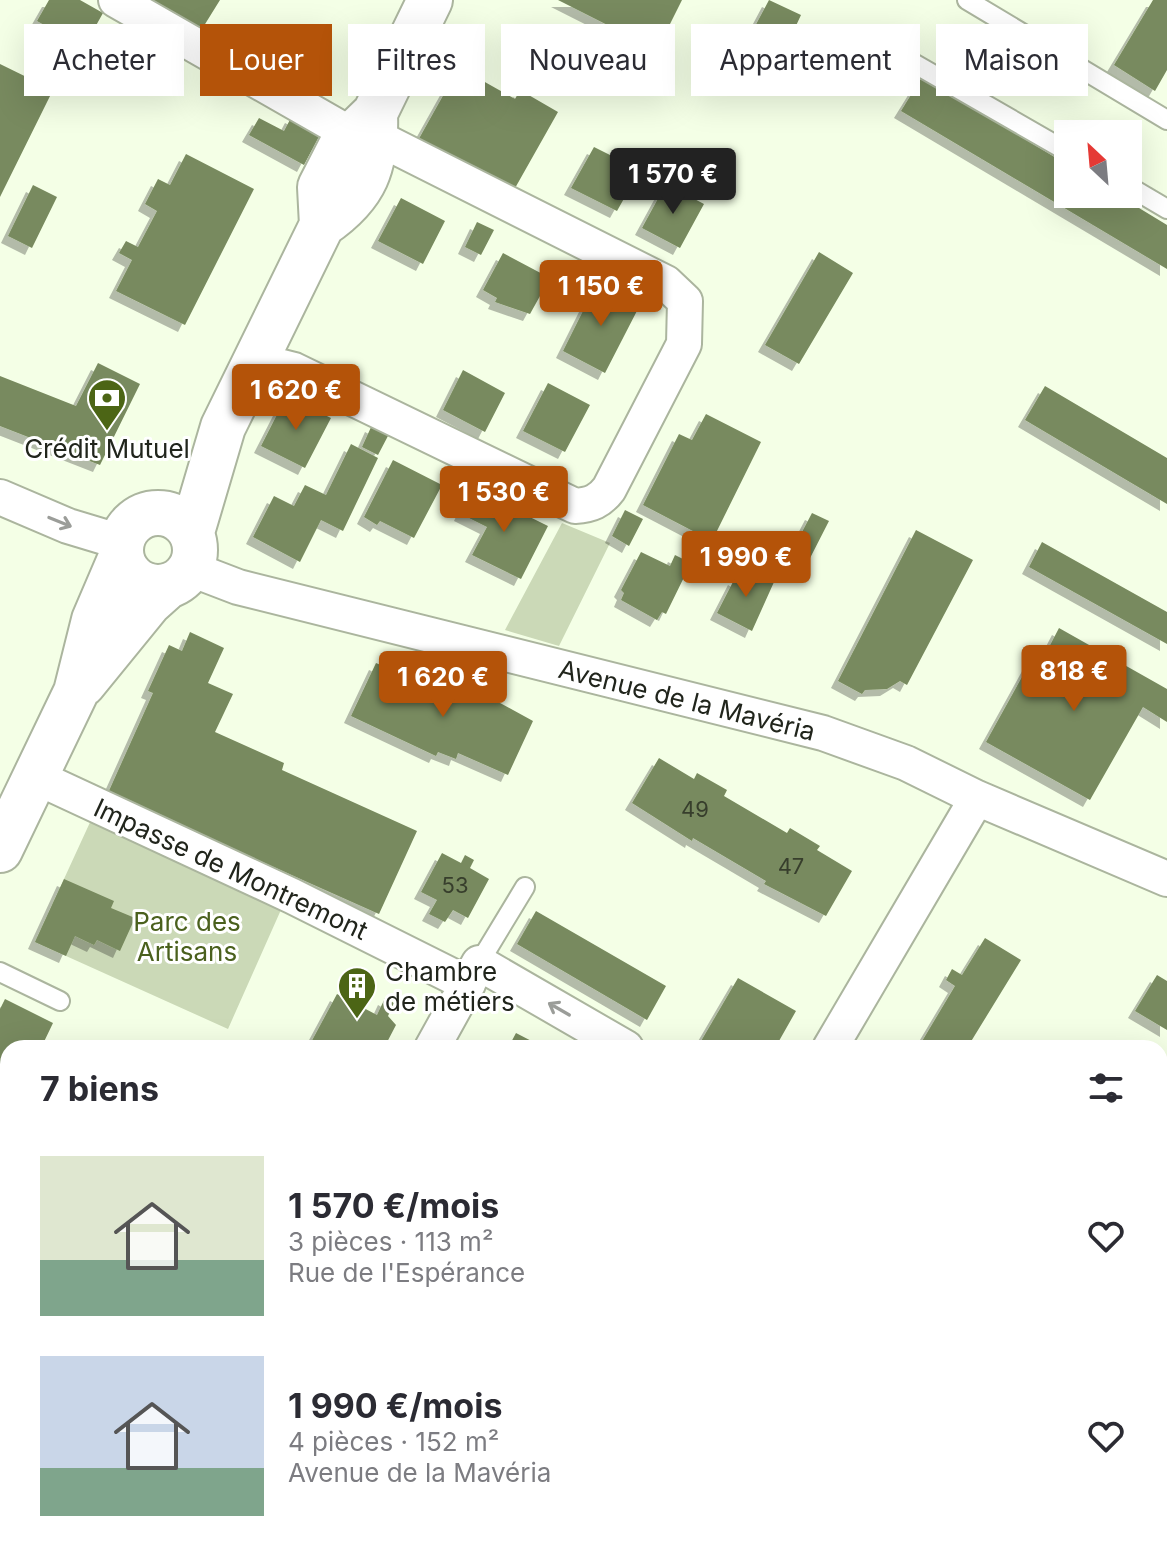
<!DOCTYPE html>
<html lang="fr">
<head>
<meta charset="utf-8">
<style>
	:root { --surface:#fff; --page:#f2f2f3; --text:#2b2b33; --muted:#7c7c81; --accent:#b45309 }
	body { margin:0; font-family:Inter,sans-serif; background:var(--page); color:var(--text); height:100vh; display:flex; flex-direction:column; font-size:30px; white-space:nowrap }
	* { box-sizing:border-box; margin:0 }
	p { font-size:26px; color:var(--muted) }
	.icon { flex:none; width:44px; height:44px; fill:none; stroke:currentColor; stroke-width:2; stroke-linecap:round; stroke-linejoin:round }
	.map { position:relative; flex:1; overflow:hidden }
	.side { position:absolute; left:0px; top:1040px; width:1168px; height:514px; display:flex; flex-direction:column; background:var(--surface); border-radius:24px 24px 0 0; box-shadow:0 8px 32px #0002 }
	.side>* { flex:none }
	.top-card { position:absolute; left:24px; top:24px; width:1120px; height:72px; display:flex; gap:16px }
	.needle { width:52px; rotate:334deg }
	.controls { position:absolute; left:1054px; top:120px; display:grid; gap:16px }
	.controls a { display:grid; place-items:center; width:88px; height:88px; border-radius:0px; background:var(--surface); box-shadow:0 8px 32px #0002; font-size:40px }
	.price { position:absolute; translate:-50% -68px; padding:0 18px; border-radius:8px; background:var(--accent); color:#fff; font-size:26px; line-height:52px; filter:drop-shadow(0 2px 4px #0008) }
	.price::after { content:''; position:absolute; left:50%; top:48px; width:24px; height:18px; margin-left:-12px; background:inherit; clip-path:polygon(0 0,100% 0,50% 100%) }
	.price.on { background:#222; color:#fff }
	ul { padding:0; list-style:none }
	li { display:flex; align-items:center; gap:24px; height:200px; padding:0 40px }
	li span { display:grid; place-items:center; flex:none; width:224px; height:160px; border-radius:0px; color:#555 }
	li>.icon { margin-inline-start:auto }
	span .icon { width:96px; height:96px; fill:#fffc; stroke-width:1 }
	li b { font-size:34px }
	h2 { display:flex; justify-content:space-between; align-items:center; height:96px; padding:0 40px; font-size:34px }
	.pill { padding:0 28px; border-radius:0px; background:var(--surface); box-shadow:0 8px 32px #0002; font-size:28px; line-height:72px }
	.pill.on { background:var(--accent); color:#fff }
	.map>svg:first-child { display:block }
	.green { fill:#cbd9b7 }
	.building { fill:#788a5e; filter:url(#shadow) }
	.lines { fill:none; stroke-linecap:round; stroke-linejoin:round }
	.lane-casing { stroke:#abb59e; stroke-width:22 }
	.street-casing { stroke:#abb59e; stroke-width:38 }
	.secondary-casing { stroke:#abb59e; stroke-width:48 }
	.primary-casing { stroke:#abb59e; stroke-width:48 }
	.lane { stroke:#fff; stroke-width:18 }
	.street { stroke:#fff; stroke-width:34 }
	.secondary { stroke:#fff; stroke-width:44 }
	.primary { stroke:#fff; stroke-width:44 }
	.oneway { stroke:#9b9d99 }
	.labels { text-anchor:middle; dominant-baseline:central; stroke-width:6; stroke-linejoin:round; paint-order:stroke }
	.number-label { font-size:22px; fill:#373e2c }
	.poi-label { font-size:26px; fill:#21251c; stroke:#fff }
	.street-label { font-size:26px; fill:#21251c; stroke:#fff }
	.park-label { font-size:26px; fill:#4a601d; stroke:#fff }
</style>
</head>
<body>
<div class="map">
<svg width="1167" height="1553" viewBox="0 0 1167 1553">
	<defs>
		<filter id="shadow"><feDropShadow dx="-7" dy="7" stdDeviation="0" flood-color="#0004"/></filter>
	</defs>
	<rect width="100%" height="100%" fill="#f4ffe6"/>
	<path class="green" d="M562,523l48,20 -51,103 -54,-16z
		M92,818l192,85 -56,126 -193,-87z"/>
	<path class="building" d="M49,0h31l23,13 -19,34 -47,-26z
		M152,0h68l-18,29z
		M558,0h124l-25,50z
		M769,0l32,15 -7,15 5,3 -10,19 -7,-2 -6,14 -32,-17z
		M1153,0h14v70l-12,21 -41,-26z
		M463,60l17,9 -4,8 39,22 5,-9 38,22 -48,85 -94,-53z
		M0,64l53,26 -53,107z
		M922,77l146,88v29h48l51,31v44l-266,-158z
		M292,116l30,15 -18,34 -55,-30 10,-17 25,13z
		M594,147l46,23 -23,41 -46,-23z
		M186,154l68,35 -69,136 -69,-34 16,-31 -13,-7 7,-12 12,6 19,-36 -12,-7 13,-25 12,6z
		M666,184l38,20 -24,44 -38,-20z
		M33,185l24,12 -25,51 -24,-12z
		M401,198l44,23 -22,43 -45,-23z
		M477,222l17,8 -13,25 -16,-8z
		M819,252l34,21 -54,91 -34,-19z
		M503,253l47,25 -20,36 -35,-12 2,-4 -14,-8z
		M597,283l43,22 -35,68 -42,-22z
		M98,363l42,21 -40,81 -100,-39v-50l76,30z
		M463,370l42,23 -20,39 -42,-22z
		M548,383l42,22 -25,47 -42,-21z
		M1045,386l122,72v46l-142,-84z
		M292,399l39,19 -26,50 -44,-22 22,-43z
		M706,414l55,28 -49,99 -69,-36 36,-71 13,6z
		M372,425l17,9 -11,21 -16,-8z
		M351,444l27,14 -35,73 -22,-11 -21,42 -47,-25 21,-41 20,10 11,-21 21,10z
		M393,460l49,25 -28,53 -34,-17 -3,4 -13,-8z
		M473,489l75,37 -27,53 -49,-24 15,-28 -26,-13z
		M625,510l18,9 -14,27 -17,-10z
		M812,513l17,8 -22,43 -17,-9z
		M916,530l57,30 -66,125 -7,-4 -13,8 -22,1 -3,4 -24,-13z
		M1042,542l125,70v32l-138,-77z
		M641,552l29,14 5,-11 16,8 -25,51 -4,-2 -5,8 -36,-20 3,-7 -3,-3z
		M745,567l29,15 -22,49 -35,-18 18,-35 5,3z
		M1059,628l108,61v33l-24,-15 -53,93 -104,-58 52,-94 8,5z
		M190,632l34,16 -16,35 25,11 -18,38 69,31 -2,7 135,61 -38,83 -271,-121 45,-100 -5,-2 21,-46 13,6z
		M376,663l49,21 2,-6 23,10 6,-4 8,6 3,-5 66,36 -25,54 -50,-22 -2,6 -18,-7 -2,4 -85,-40z
		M659,758l35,21 3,-6 30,17 -3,6 63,37 3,-5 30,18 -3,4 35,21 -26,45 -62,-32 2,-3 -73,-43 -1,3 -60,-38z
		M442,853l19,10 4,-8 9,5 -4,8 19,11 -21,39 -15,-8 -8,12 -16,-8 8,-14 -16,-8z
		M64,879l50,22 -3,7 24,10 -15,33 -23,-11 -3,5 -19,-9 -9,20 -31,-14z
		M536,911l130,75 -19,34 -130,-76z
		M985,938l36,22 -54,88h-49l37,-62 -9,-6 6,-11 10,6z
		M1157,975l10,6v49l-32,-19z
		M738,978l58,33 -21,37h-78z
		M337,994l40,21 8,-17 9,5 -6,13 8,9 -12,23h-76z
		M5,999l48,24 -12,25h-33v94l-8,-3v-130z
		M516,1033l29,15h-37z
		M0,1415l8,5v51l-8,10z
		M123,1546h62l6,4 -2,3h-70z
		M691,1546h44l12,7h-60z
		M819,1546h50l-4,7h-50z
		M1007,1546h2l10,7h-17z"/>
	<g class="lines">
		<defs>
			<path id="lane" d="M967,0l200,120
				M882,45l186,107
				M1128,186l39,23
				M479,963l46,-76
				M0,972l60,29
				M1160,1205l7,-11
				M0,1392l8,5"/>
			<path id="street" d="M116,0l236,135 24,2 290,146 19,18 -1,43 -75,145c-9,12 -18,16 -34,17l-281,-136 -40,-10
				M0,497l68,29 53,16
				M191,569l47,18 585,146 83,30 71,35 190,81
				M36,777l256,119 176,88
				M432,1048l47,-85 147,85
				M830,1048l147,-250
				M1160,1449l7,-9
				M224,1553l4,-7
				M523,1553l4,-7
				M1085,1553l5,-7"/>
			<path id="secondary" d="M322,225c44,-30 55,-59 53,-112
				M121 550a37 37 0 1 1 74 0a37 37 0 1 1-74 0Z
				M192,532l31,-105 99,-202 -2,-38 21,-41 34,-33 55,-113
				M83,684l66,-81 19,-17
				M0,850l76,-158 18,-72 27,-63"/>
			<path id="primary" d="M0,1251l8,5
				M0,1311l8,5
				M390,1546l11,7
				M480,1546l12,7"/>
		</defs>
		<use href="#lane" class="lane-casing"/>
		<use href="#street" class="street-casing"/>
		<use href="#secondary" class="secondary-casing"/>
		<use href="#primary" class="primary-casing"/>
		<use href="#lane" class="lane"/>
		<use href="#street" class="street"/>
		<use href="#secondary" class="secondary"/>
		<use href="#primary" class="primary"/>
	</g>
	<defs><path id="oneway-shaft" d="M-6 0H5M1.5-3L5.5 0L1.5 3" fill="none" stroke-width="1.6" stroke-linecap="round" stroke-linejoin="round" transform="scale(2)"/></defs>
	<g class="oneway">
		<use href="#oneway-shaft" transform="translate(60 522) rotate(22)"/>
		<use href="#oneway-shaft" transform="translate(559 1009) rotate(-150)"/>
	</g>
	<defs>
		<symbol id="bank-pin" viewBox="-11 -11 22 30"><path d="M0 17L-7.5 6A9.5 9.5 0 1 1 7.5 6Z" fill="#4c6515" stroke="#fff"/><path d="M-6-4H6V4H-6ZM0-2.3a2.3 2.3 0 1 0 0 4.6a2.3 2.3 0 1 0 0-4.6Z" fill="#fff"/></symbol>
		<symbol id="building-pin" viewBox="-11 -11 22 30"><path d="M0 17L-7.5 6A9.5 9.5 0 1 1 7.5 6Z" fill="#4c6515" stroke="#fff"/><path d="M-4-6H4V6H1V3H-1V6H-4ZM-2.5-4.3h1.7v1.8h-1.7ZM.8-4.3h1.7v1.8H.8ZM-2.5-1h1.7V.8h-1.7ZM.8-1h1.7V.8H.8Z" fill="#fff"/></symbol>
	</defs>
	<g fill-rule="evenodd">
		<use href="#bank-pin" x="85" y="376" width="44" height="60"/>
		<use href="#building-pin" x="335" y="964" width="44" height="60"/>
	</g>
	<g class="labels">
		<g class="number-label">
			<text x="695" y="809">49</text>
			<text x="791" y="866">47</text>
			<text x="455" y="885">53</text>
		</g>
		<g class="poi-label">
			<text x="107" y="448">Crédit Mutuel</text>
			<text x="385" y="971" text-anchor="start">Chambre<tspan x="385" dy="30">de métiers</tspan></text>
		</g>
		<g class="street-label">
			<text transform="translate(687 700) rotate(14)">Avenue de la Mavéria</text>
			<text transform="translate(231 869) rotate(25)">Impasse de Montremont</text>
		</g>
		<g class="park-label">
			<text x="187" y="921">Parc des<tspan x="187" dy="30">Artisans</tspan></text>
		</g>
	</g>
</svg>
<div class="controls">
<a><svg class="needle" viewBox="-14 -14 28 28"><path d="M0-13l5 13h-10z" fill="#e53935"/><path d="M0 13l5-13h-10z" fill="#7c7c81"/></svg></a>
</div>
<b class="price on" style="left:673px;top:216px">1 570 €</b>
<b class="price" style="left:601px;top:328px">1 150 €</b>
<b class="price" style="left:296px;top:432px">1 620 €</b>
<b class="price" style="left:504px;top:534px">1 530 €</b>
<b class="price" style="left:746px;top:599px">1 990 €</b>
<b class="price" style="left:1074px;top:713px">818 €</b>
<b class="price" style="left:443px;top:719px">1 620 €</b>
<div class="top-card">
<a class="pill">Acheter</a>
<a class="pill on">Louer</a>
<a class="pill">Filtres</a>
<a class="pill">Nouveau</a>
<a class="pill">Appartement</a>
<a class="pill">Maison</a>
</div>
<section class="side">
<h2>7 biens<svg class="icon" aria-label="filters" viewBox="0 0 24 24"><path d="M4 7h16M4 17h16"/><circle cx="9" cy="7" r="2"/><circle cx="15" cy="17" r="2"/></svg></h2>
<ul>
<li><span style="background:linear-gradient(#dfe7d0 65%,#7fa58c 0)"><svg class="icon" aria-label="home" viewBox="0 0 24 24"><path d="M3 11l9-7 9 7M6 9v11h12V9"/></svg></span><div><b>1 570 €/mois</b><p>3 pièces · 113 m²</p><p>Rue de l'Espérance</p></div><svg class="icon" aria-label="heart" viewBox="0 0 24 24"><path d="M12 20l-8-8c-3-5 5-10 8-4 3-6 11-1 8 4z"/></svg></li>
<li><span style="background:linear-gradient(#c9d6e8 70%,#7fa58c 0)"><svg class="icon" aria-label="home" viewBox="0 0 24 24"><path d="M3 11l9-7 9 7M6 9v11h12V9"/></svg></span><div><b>1 990 €/mois</b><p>4 pièces · 152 m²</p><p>Avenue de la Mavéria</p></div><svg class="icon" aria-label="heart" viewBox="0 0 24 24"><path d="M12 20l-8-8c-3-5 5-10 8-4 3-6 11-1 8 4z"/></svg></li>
</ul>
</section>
</div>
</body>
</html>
